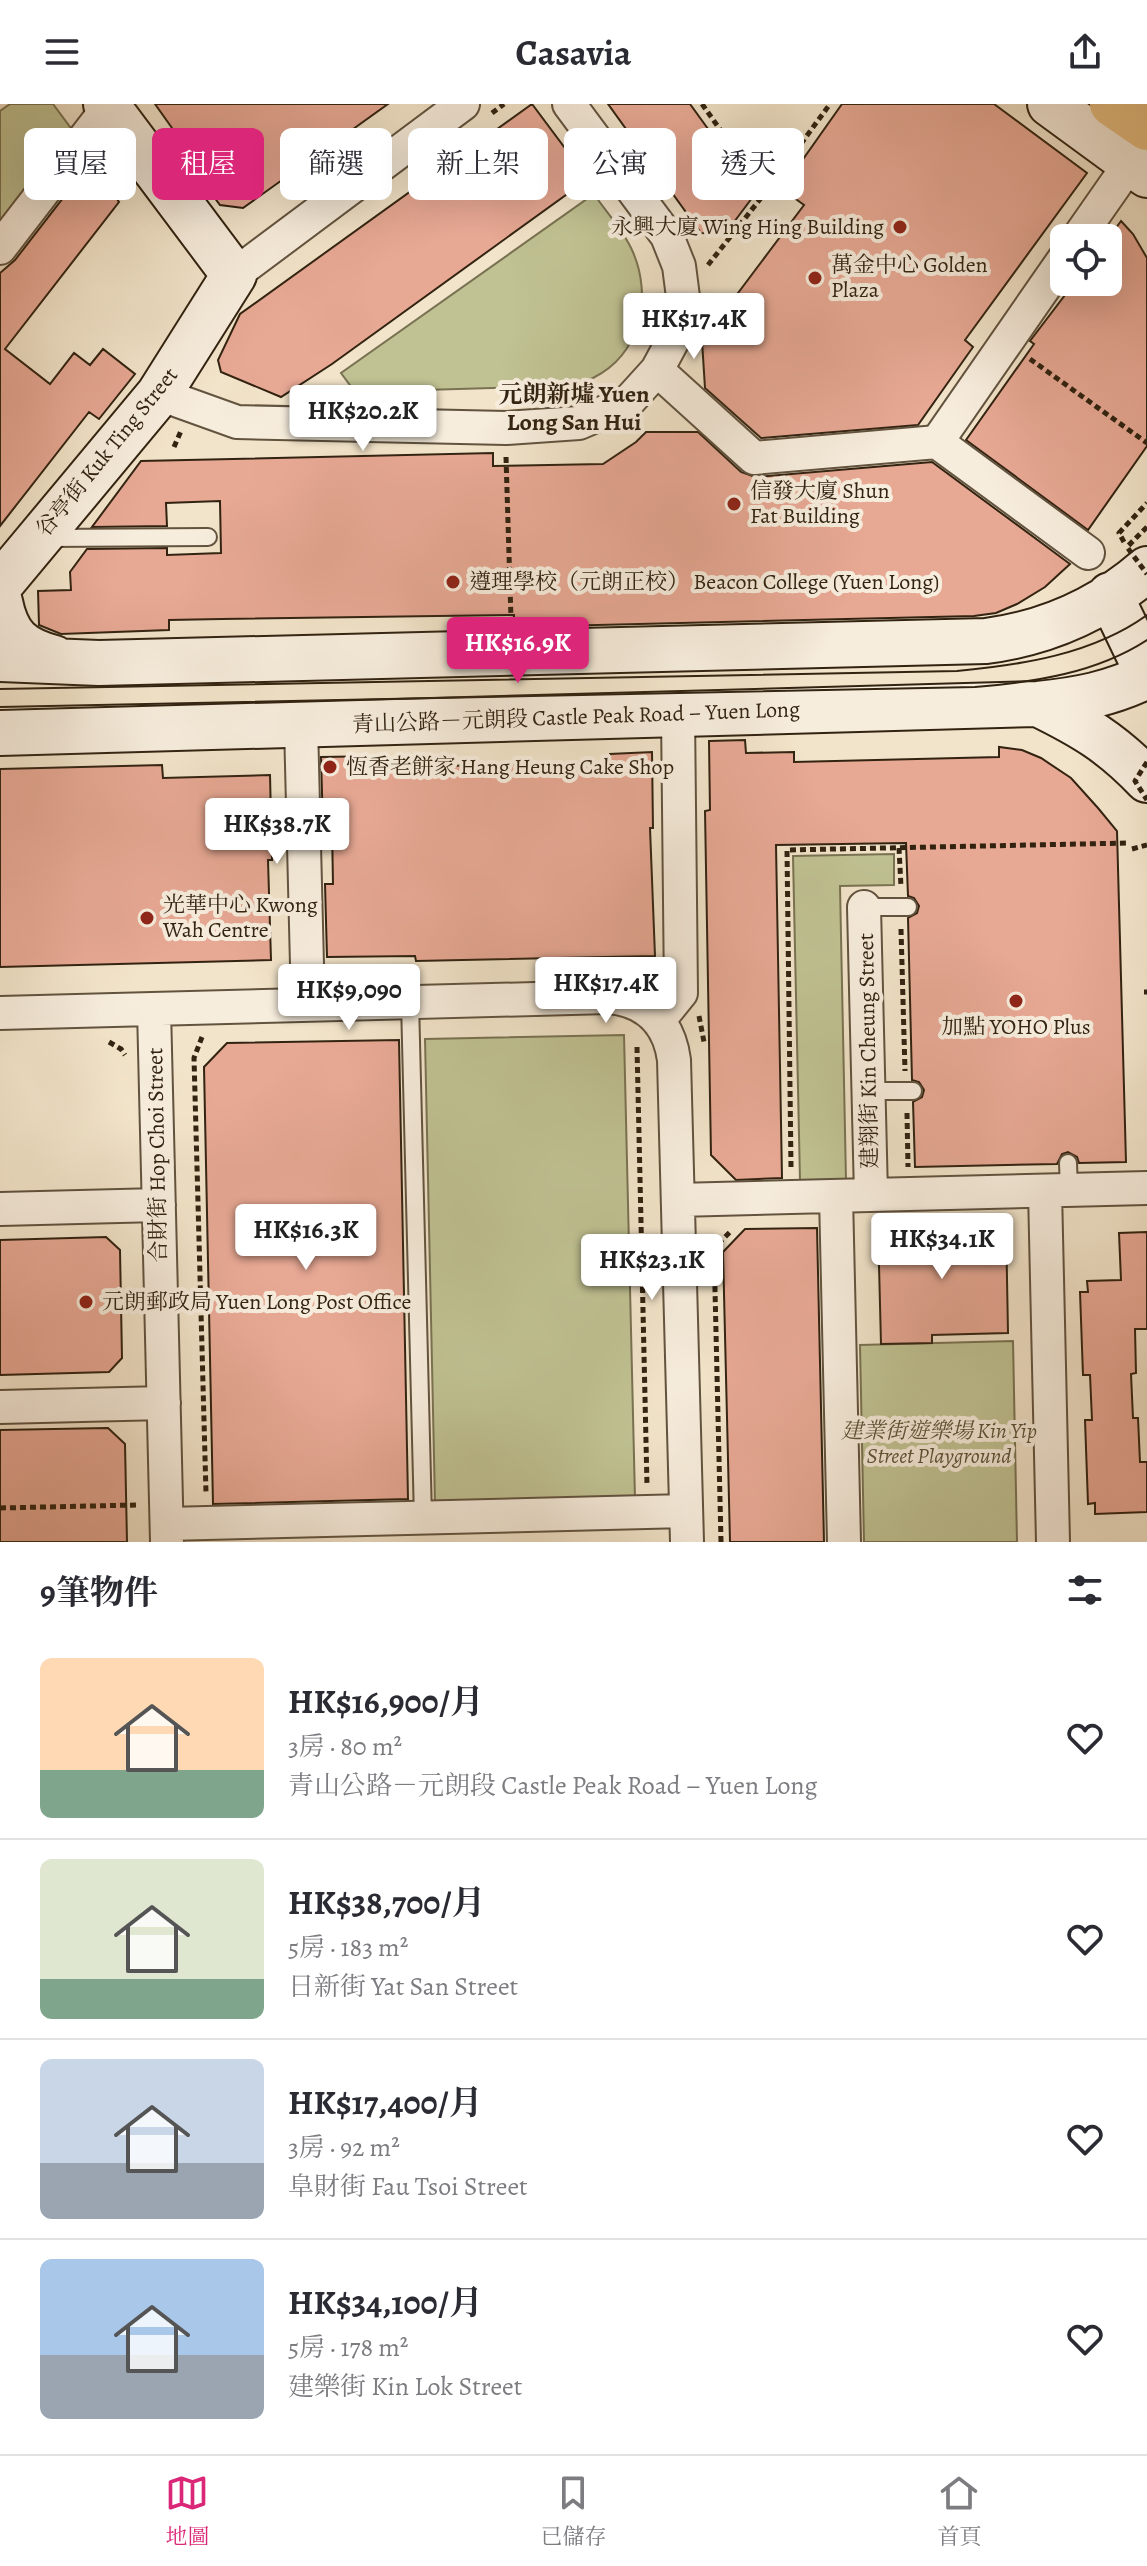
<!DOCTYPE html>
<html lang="zh-TW">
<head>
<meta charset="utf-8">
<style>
	:root { --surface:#fff; --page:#f2f2f3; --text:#2b2b33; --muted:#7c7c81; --line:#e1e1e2; --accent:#db2777 }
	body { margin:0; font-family:Alegreya,"Noto Serif TC",serif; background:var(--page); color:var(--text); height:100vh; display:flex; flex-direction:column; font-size:30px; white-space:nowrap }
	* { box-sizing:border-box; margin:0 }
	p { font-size:26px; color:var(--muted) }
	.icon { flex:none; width:44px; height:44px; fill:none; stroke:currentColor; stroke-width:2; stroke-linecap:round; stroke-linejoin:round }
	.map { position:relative; height:1438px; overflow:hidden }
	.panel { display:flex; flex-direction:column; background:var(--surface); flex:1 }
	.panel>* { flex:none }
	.guide { position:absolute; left:24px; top:24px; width:1100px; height:72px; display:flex; gap:16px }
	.tools { position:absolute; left:1050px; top:120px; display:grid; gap:16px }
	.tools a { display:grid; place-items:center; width:72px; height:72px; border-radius:12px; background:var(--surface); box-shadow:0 8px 32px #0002; font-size:40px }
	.price { position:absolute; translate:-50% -68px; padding:0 18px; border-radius:8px; background:#fff; color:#222; font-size:26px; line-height:52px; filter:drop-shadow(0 2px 4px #0008) }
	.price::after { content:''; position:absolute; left:50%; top:48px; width:24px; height:18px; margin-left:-12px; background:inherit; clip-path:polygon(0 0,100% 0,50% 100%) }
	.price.current { background:var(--accent); color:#fff }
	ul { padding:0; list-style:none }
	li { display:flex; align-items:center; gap:24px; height:200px; padding:0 40px }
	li+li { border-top:2px solid var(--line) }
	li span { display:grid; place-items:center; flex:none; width:224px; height:160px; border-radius:12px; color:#555 }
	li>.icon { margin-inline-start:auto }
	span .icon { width:96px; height:96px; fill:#fffc; stroke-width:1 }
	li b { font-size:34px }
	h2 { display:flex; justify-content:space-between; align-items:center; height:96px; padding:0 40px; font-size:34px }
	.tag { padding:0 28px; border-radius:12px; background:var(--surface); box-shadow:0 8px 32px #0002; font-size:28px; line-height:72px }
	.tag.current { background:var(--accent); color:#fff }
	header { display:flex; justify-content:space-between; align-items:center; height:104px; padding:0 40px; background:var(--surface); font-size:36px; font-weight:700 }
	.tabs { display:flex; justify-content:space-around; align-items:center; height:112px; border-top:2px solid var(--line); background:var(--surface); font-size:22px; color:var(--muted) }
	.tabs a { display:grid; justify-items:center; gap:4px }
	.tabs .current { color:var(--accent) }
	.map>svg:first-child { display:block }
	.green { fill:#c0c293; stroke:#797252; stroke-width:2 }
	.building { fill:#e7a894; stroke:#322311; stroke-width:2 }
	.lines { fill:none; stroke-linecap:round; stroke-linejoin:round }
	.lane-casing { stroke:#62533f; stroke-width:20 }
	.street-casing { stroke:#62533f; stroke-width:36 }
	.secondary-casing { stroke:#322311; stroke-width:48 }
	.primary-casing { stroke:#322311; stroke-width:48 }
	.path { stroke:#322311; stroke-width:5; stroke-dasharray:6 4; stroke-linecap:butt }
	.lane { stroke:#f7eddd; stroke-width:16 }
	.street { stroke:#f7eddd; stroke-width:32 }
	.secondary { stroke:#f7eddd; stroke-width:44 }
	.primary { stroke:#e9c285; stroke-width:44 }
	.tram { stroke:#322311; stroke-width:2 }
	.path-bridge { stroke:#322311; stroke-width:5; stroke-dasharray:6 4; stroke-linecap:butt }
	.poi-dot { fill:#8f2418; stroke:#f7eddd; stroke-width:3 }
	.labels { text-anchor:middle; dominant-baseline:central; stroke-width:8; stroke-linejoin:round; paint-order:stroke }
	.poi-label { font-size:22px; fill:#322311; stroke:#f7eddd; text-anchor:start }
	.street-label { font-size:22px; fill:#322311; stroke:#f7eddd }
	.park-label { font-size:22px; font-style:italic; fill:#5d5338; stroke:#f7eddd }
	.neighbourhood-label { font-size:24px; font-weight:bold; fill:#322311; stroke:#f7eddd }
</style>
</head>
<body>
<header><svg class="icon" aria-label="menu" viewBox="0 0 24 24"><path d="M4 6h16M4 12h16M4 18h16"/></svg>Casavia<svg class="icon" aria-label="share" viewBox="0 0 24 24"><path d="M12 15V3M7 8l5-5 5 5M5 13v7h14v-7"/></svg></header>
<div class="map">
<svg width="1147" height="1438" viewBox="0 0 1147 1438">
	<rect width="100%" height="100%" fill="#f2e4ca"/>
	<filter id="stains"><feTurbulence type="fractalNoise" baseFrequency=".0025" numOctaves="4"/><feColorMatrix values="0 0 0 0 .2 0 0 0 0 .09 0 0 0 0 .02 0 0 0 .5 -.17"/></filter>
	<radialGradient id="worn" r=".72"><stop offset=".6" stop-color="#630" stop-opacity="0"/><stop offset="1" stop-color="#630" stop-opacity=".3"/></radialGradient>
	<path class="green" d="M10,0h43l20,27 -73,95v-115z
		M594,90c12,18 29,36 38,56 21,46 9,104 -39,128 -8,4 -20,5 -29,8l-209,6 -14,-19z
		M894,750v31l-54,1 6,294 -46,1 -7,-325z
		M624,931l11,464 -200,4 -10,-464z
		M1013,1237l4,201h-153l-4,-197z"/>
	<path class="building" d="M155,0h233l-145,104 -23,-3 -36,-49 5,-4z
		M532,0l56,75 -256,185 -51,33 -60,-25 -3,-12 22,-46z
		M608,0h82l65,90 -30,40 -24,-1z
		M842,0h152l93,69 -122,167 8,7 -55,78 -157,13 -56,-50 -3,-47 102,-136 -22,-16z
		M91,58l28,40 -114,147 45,35 24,-31 16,12 13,-16 32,25 -36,45 -10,-7 -89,114v-253l15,-13z
		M1121,117l12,13 14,24v188l-59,84 -122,-90 68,-96 -4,-3 45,-59h33v-43z
		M646,328h52l43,40 14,5 177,-15 138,102 -25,23 -28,17 -21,9 -22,3 -460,11v-12l-292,4 -53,1v10l-108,4 -22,-9 -1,-34 33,-1 -1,-18 17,-23 80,-1v7l54,-2 -1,-52 -54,2 1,23 -75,1 49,-66 352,-8v13l110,-2 33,-22z
		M745,636l1,13 48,-1v10l205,-5v-10l23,3 19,8 30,20 27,30 19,23 9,331 -47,1 -2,-6 -9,-5 -6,2 -5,10 -142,3 -2,-65 9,-5 2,-7 -5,-8 -7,-2 -4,-162 9,-5 2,-7 -5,-8 -6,-2 -2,-53 -130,2 6,333 -46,2 -25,-25 -6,-344 5,-1 -1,-69z
		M652,648l1,76h-3l5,128 -239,5 -1,-5 -88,1 -2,-73h8l-1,-56h-9l-2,-71 60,-1v11l229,-4v-9z
		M162,661l1,13 107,-3 2,85h-4l3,100 -271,7v-198z
		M399,936l9,459 -195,5 -9,-437 23,-24z
		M1006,1120l2,109 -76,2v8l-51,1 -3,-118z
		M817,1124l7,314h-94l-7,-290 22,-23z
		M1147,1128v97h-12l1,44 -5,1 2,44h5l2,44h7v50l-52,2v-11l-7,1 -3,-84h7l-2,-45h-7l-3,-83h8l-1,-11 34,-1 -2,-47z
		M106,1133l14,13 2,108 -13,14 -109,3v-135z
		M108,1324l17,16 2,98h-127v-112z"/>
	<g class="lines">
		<defs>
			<path id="lane" d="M46,434l162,-1
				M864,803h44
				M410,898l13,516
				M869,987h44
				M1068,1059l1,27"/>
			<path id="street" d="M1078,134l53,-76
				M0,144l108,-140
				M234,171l229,-171
				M657,266l97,88 183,-16 151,111
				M159,290l78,28 269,6 73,-5 49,-21 29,-32 21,-39 5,-34 -4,-31 -12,-30 -98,-132
				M937,338l127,-183
				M301,621l7,280
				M864,803l7,288
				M154,905l13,533
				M0,909l608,-16c38,3 61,25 66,63l13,482
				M659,916l22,-27 -3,-279
				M1045,1087l8,351
				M836,1092l8,346
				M678,1096l469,-12
				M0,1105l159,-4
				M0,1303l164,-4
				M167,1420l519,-13"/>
			<path id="secondary" d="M1050,0l97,71
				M0,481l159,-191 75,-119 -128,-171
				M1110,491l37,77
				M0,498c7,35 21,47 54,56
				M0,555l99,4 887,-22c60,-8 115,-32 161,-72
				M1038,600c45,22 74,39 109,76
				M0,629l1038,-29c39,-4 73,-10 109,-28"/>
			<path id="primary" d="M1112,0l35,24"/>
		</defs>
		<use href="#lane" class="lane-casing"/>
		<use href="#street" class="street-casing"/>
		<use href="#secondary" class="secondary-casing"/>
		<use href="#primary" class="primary-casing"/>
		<path class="path" d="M702,0l63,89 65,-89
			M492,9l12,-9
			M708,161l57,-72
			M1030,255l117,84
			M174,343l7,-16
			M506,353l5,162
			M1124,438l-5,-9 28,-30
			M899,744l2,39
			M1132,745l15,-4
			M901,825l4,142
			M1144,888h3
			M699,912l5,26
			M202,933l-8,21 12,435
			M109,938l12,7 4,6
			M637,943l10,438
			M907,1009l1,54
			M791,1063l-4,-317 342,-7
			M0,1404l136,-3
			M721,1438l-7,-294 18,-18"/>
		<use href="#lane" class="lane"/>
		<use href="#street" class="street"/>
		<use href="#secondary" class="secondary"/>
		<use href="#primary" class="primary"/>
		<path class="tram" d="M0,585l957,-18c65,-6 136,-17 190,-56
			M0,603l975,-20c60,-5 121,-14 172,-47"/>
		<path class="path-bridge" d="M1147,423l-20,20 20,27
			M1147,658l-12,19 12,19"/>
	</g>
	<g class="poi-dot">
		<circle cx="900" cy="123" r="8"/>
		<circle cx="815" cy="174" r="8"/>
		<circle cx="734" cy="400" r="8"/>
		<circle cx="453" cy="478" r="8"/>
		<circle cx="330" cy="663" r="8"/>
		<circle cx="147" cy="814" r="8"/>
		<circle cx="1016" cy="897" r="8"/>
		<circle cx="86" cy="1198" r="8"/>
	</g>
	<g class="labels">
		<g class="poi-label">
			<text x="884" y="123" text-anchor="end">永興大廈 Wing Hing Building</text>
			<text x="831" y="161">萬金中心 Golden<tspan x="831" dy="25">Plaza</tspan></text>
			<text x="750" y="387">信發大廈 Shun<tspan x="750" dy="25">Fat Building</tspan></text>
			<text x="469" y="478">遵理學校（元朗正校） Beacon College (Yuen Long)</text>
			<text x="346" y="663">恆香老餅家 Hang Heung Cake Shop</text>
			<text x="163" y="801">光華中心 Kwong<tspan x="163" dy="25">Wah Centre</tspan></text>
			<text x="1016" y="923" text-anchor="middle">加點 YOHO Plus</text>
			<text x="102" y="1198">元朗郵政局 Yuen Long Post Office</text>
		</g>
		<g class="street-label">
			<text transform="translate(107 348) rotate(-51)">谷亭街 Kuk Ting Street</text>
			<text transform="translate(576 613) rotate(-2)">青山公路－元朗段 Castle Peak Road – Yuen Long</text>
			<text transform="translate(868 947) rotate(-91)">建翔街 Kin Cheung Street</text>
			<text transform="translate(157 1051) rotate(-91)">合財街 Hop Choi Street</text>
		</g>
		<g class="park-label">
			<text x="939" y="1327">建業街遊樂場 Kin Yip<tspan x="939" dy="25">Street Playground</tspan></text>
		</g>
		<g class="neighbourhood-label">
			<text x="574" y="290">元朗新墟 Yuen<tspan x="574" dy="28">Long San Hui</tspan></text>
		</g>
	</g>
	<rect width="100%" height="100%" filter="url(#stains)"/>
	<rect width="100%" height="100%" fill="url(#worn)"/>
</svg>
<div class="tools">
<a><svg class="icon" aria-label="locate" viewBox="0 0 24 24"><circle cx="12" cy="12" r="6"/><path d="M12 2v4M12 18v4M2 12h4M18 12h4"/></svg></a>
</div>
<b class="price" style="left:694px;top:257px">HK$17.4K</b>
<b class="price" style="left:363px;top:349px">HK$20.2K</b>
<b class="price current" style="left:518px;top:581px">HK$16.9K</b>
<b class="price" style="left:277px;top:762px">HK$38.7K</b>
<b class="price" style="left:606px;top:921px">HK$17.4K</b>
<b class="price" style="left:349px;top:928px">HK$9,090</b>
<b class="price" style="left:306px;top:1168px">HK$16.3K</b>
<b class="price" style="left:942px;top:1177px">HK$34.1K</b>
<b class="price" style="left:652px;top:1198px">HK$23.1K</b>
<div class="guide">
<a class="tag">買屋</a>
<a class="tag current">租屋</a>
<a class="tag">篩選</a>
<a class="tag">新上架</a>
<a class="tag">公寓</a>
<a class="tag">透天</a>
</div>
</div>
<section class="panel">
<h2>9筆物件<svg class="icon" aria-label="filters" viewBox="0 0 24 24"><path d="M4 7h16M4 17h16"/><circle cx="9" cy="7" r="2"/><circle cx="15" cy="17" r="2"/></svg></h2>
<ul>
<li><span style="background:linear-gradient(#ffd9b3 70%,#7fa58c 0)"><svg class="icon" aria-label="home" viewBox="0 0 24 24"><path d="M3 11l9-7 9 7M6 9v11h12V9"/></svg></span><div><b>HK$16,900/月</b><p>3房 · 80 m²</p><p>青山公路－元朗段 Castle Peak Road – Yuen Long</p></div><svg class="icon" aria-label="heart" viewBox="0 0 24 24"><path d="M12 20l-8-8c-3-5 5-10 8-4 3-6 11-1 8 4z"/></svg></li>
<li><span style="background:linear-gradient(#dfe7d0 75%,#7fa58c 0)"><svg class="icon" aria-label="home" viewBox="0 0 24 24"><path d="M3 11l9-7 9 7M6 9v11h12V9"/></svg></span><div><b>HK$38,700/月</b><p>5房 · 183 m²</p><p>日新街 Yat San Street</p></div><svg class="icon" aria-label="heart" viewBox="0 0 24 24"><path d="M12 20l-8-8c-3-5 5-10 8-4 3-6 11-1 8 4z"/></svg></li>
<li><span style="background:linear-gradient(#c9d6e8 65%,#9aa5b1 0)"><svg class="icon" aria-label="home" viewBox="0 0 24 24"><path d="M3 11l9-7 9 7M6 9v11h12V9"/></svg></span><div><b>HK$17,400/月</b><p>3房 · 92 m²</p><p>阜財街 Fau Tsoi Street</p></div><svg class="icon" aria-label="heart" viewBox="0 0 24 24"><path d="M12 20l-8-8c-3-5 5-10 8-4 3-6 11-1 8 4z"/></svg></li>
<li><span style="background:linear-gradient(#a9c7e8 60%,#9aa5b1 0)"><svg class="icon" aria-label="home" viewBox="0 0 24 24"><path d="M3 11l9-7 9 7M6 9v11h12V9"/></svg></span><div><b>HK$34,100/月</b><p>5房 · 178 m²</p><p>建樂街 Kin Lok Street</p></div><svg class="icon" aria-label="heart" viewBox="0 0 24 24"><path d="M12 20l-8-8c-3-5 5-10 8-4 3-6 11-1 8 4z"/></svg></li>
</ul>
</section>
<nav class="tabs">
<a class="current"><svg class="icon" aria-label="map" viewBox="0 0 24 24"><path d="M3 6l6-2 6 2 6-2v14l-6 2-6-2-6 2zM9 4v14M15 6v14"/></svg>地圖</a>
<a><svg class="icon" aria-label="saved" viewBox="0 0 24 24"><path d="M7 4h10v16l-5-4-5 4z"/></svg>已儲存</a>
<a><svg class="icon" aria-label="home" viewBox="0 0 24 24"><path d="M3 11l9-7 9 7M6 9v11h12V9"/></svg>首頁</a>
</nav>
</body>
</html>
